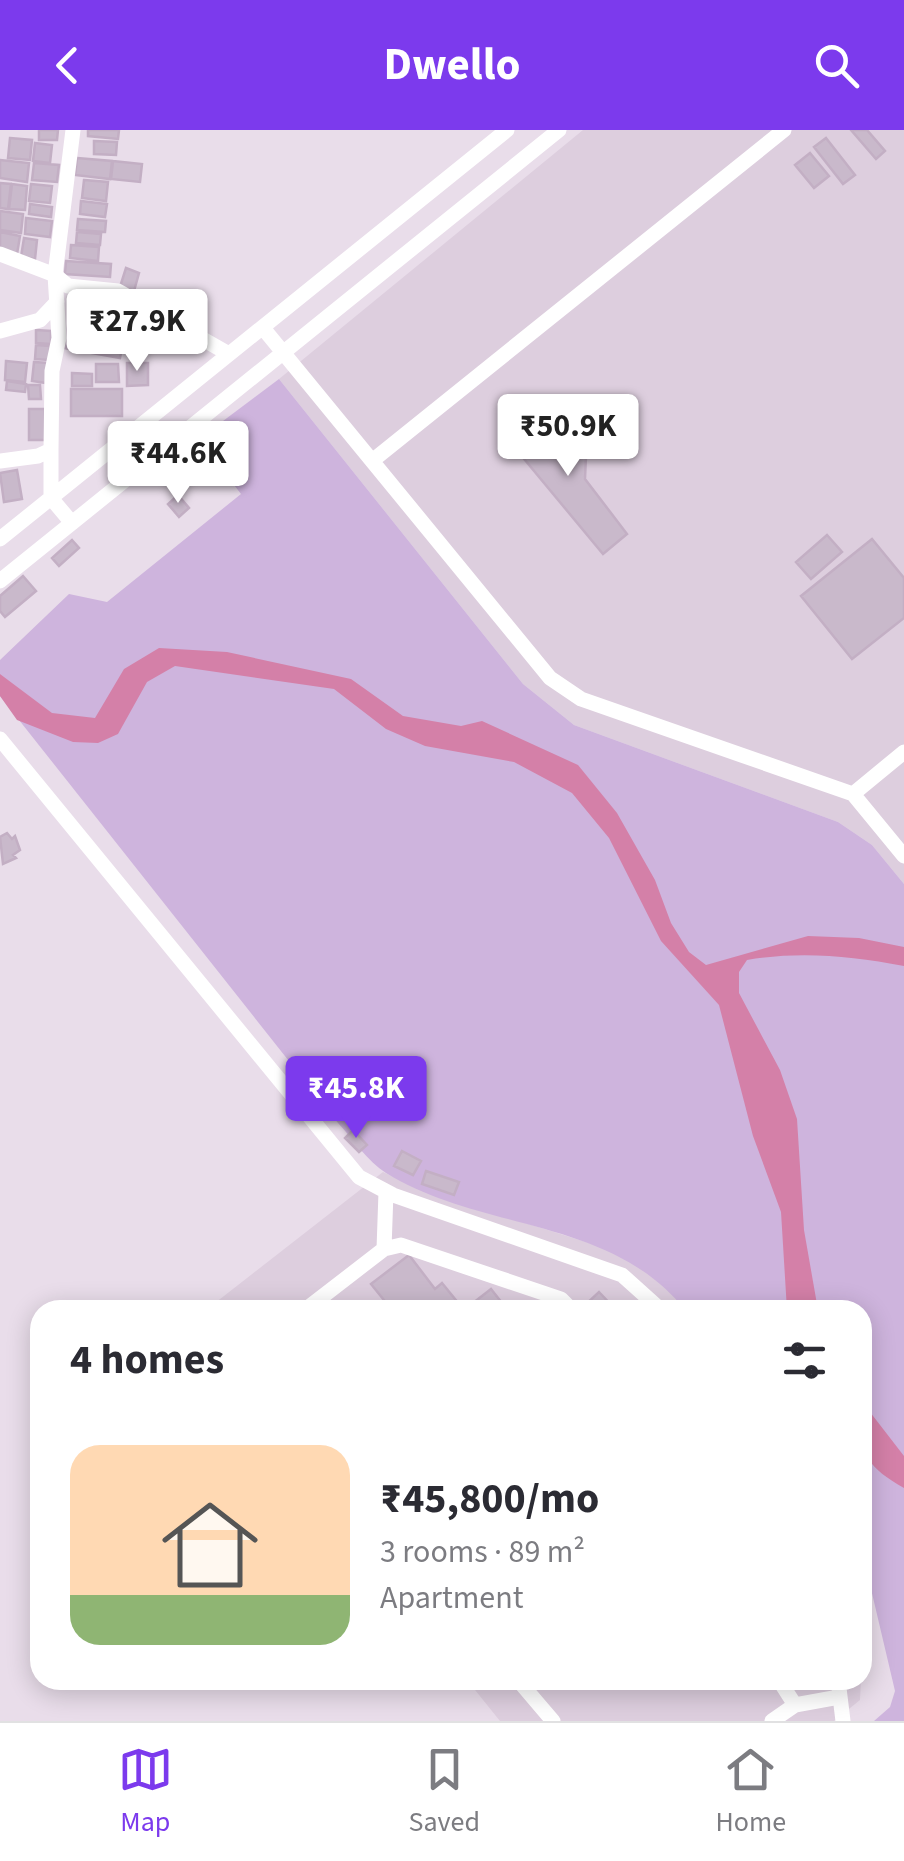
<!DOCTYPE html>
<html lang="en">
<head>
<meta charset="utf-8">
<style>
	:root { --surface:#fff; --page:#f2f2f3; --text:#2b2b33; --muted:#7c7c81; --line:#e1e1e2; --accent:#7c3aed }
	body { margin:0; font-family:"Source Sans 3",sans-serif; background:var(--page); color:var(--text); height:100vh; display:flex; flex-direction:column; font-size:38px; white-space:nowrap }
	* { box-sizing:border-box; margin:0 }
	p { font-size:32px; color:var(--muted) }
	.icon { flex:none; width:55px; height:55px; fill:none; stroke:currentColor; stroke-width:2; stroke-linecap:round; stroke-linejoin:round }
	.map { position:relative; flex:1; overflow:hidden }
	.details { position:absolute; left:30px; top:1170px; width:842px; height:390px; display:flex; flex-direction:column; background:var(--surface); border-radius:30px; box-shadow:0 5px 25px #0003 }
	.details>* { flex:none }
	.price { position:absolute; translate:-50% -85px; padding:0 22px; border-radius:10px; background:#fff; color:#222; font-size:32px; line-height:65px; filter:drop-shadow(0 2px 5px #0008) }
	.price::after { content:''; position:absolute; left:50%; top:60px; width:30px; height:22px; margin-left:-15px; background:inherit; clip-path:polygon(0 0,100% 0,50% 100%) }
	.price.current { background:var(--accent); color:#fff }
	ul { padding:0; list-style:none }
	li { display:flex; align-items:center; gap:30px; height:250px; padding:0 40px }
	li+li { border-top:2px solid var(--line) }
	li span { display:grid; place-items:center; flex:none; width:280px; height:200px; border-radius:30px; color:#555 }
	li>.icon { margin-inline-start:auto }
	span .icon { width:120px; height:120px; fill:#fffc; stroke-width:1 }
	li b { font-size:42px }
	h2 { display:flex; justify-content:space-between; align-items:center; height:120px; padding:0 40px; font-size:42px }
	header { display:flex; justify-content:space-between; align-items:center; height:130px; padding:0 40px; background:var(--accent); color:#fff; font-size:45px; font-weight:700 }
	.tabs { display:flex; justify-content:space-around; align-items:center; height:140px; border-top:2px solid var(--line); background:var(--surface); font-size:28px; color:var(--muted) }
	.tabs a { display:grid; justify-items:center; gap:5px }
	.tabs .current { color:var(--accent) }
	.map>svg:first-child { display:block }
	.built { fill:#ddcede }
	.green { fill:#ceb4dd }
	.water { fill:#d480a8 }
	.building { fill:#c9b9cb; stroke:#c3afc4; stroke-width:2.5 }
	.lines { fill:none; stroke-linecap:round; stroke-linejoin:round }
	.minor { stroke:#fff; stroke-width:15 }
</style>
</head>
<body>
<header><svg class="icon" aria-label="back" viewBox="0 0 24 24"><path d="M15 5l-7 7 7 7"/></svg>Dwello<svg class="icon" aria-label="search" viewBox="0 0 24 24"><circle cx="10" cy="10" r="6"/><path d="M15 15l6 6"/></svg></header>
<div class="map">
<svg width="904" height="1591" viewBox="0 0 904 1591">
	<rect width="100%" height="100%" fill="#e9ddea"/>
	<path class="built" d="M583,0h321v754l-32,-39 -34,-23 -264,-97 -51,-41 -244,-305z
		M383,1042l38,18 187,59 55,32 22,29h-479z
		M467,1550h394l-1,20 -26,21h-334z"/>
	<path class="green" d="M279,249l244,305 51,41 264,97 34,23 32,39v837h-30l16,-14 5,-16 -32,-136 -1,-245h-177c-74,-93 -203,-78 -299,-137 -18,-11 -33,-34 -48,-50l-338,-427v-36l69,-66 38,8 134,-108 -42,-55z"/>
	<path class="water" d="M159,518l68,4 124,27 52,37 58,10 21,-5 96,44 39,48 38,67 16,43 18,29 17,13 102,-29 51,2 45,9v19c-54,-10 -103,-15 -157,-6l-8,12v21l41,77 17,49 7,111 14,80h-31l-6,-98 -28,-76 -34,-131 -58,-64 -52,-103 -37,-45 -58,-31 -89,-16 -39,-17 -52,-40 -159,-23 -28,16 -29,52 -20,9 -25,-1 -56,-22 -17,-24v-22l52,39 43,5 29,-49z
		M863,1273l41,53v32c-45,-26 -42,-36 -41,-85z"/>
	<path class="building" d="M39,0h19l-1,10h-18z
		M88,0h31l-1,9 -30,-3z
		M851,0h16l18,21 -9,8z
		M10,8l22,2 -2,20 -22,-2z
		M826,8l29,37 -12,9 -29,-37z
		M94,11l23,1 -1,13 -22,-1z
		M35,13l17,2 -2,18 -17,-2z
		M810,23l19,23 -15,12 -19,-23z
		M77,28l35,3 -2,18 -35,-4z
		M0,30l29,3 -2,19 -27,-4z
		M113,31l29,3 -2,18 -29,-3z
		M34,33l25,2 -2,17 -25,-2z
		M84,50l24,2 -2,19 -24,-3z
		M0,53l11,1 -3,25 -8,-1z
		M12,54l15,2 -2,24 -16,-1z
		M31,54l21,2 -2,17 -21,-2z
		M81,71l26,3 -2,13 -25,-3z
		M30,74l22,3 -1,10 -22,-3z
		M0,81l23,3 -2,19 -21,-3z
		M26,88l26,3 -2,16 -25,-3z
		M78,89l28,2 -1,11 -28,-2z
		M0,102l20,4 -3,18 -17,-3z
		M77,102l24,2 -1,11 -24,-2z
		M24,108l13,2 -2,19 -14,-2z
		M71,115l28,2 -1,14 -28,-3z
		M66,131l45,3 -1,13 -45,-3z
		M126,138l13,5 -5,18 -14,-4z
		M78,160h12l-2,28 -12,-1z
		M68,195l56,11 -4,22 -56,-10z
		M167,197l22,11 -6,13 -23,-11z
		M36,200l15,1v13l-15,-1z
		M36,215l14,1 -1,14 -14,-1z
		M6,231l21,2 -2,19 -20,-2z
		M34,232l15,1 -3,20 -14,-2z
		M127,233h21v22l-21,1z
		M96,234h22l1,18h-23z
		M72,243l20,1v12h-20z
		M7,251l19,3 -1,8 -19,-2z
		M28,255h12l1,14h-12z
		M71,259h51v27h-51z
		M29,279h16v31h-16z
		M548,281l38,45 -1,23 42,55 -24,20 -93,-112z
		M17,340l5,29 -18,3 -4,-29z
		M178,365l11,13 -10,9 -11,-13z
		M827,405l15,17 -31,27 -15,-17z
		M872,409l32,39v40l-52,41 -51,-63z
		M72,410l7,8 -20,18 -7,-8z
		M23,446l13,15 -31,26 -5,-6v-15z
		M7,703l5,6 3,-3 5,14 -7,5 3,3 -13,6 -3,-27z
		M353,1000l14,15 -8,7 -14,-14z
		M402,1021l19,10 -8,14 -19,-9z
		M426,1041l33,11 -5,13 -32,-11z
		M409,1125l26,34 7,-6 22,27 27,-21 15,19 6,-5 5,7h-125l-21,-26z
		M599,1162l17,18 -32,-4z"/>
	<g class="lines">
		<path class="minor" d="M0,124l55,21 13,11 50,5 111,63
			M263,198l287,350 31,21 272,95 51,62
			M0,201l40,-11 17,-18
			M0,331l38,-5 13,-6
			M372,331l412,-331
			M72,393l-21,-25v-48l1,-79 7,-33 -4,-63 18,-145
			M0,409l507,-409
			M0,451l559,-451
			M0,609l359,438 34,18 229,80 39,35
			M853,664l51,-42
			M384,1119l2,-57
			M305,1180l79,-61 17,-4 160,54 11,11
			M518,1550l35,41
			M779,1550l16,25
			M838,1550l5,41
			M772,1591l23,-16 44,-8"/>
	</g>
</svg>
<b class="price" style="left:137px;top:244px">₹27.9K</b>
<b class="price" style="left:568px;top:349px">₹50.9K</b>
<b class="price" style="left:178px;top:376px">₹44.6K</b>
<b class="price current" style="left:356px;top:1011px">₹45.8K</b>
<section class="details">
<h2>4 homes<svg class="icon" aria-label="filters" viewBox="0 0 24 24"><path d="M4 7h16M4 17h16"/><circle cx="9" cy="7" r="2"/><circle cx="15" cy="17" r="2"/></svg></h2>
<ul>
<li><span style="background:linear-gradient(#ffd9b3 75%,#8fb573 0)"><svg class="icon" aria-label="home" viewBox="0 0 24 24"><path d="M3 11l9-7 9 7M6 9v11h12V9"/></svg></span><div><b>₹45,800/mo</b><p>3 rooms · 89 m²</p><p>Apartment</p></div></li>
</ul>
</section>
</div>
<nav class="tabs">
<a class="current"><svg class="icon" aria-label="map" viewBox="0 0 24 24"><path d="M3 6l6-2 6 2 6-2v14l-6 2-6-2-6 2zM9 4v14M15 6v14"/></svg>Map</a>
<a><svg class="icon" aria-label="saved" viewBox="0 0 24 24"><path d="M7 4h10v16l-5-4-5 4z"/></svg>Saved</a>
<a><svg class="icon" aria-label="home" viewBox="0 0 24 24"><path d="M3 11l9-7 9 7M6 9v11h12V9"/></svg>Home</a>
</nav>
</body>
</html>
